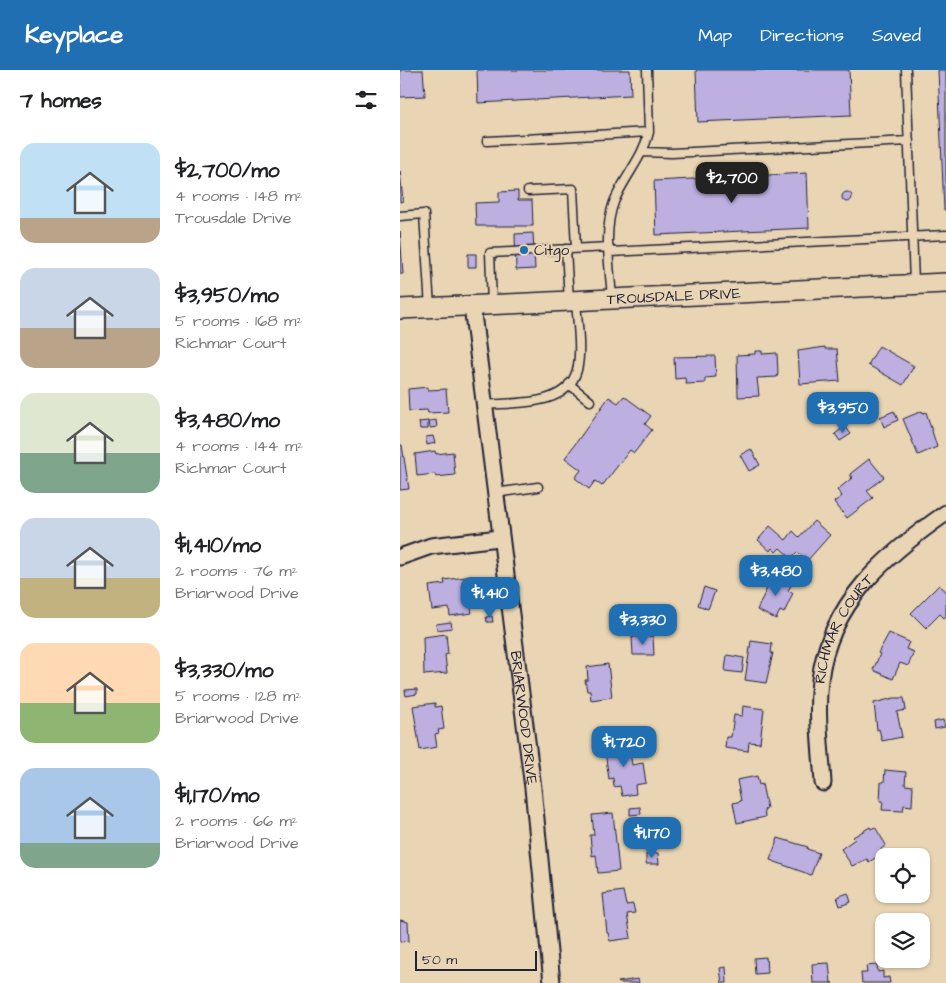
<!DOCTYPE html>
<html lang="en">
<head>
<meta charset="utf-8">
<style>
	:root { --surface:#fff; --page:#f2f2f2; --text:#202124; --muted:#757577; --accent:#1f6fb2 }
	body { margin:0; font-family:"Architects Daughter",sans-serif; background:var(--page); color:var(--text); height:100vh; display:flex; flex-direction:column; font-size:19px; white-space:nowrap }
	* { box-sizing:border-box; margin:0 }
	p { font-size:16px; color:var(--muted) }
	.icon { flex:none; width:28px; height:28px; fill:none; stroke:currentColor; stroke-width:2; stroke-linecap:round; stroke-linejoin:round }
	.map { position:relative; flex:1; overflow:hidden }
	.sheet { display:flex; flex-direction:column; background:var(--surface); width:400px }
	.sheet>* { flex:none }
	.fabs { position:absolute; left:475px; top:778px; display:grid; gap:10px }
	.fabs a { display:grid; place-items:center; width:55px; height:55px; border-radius:10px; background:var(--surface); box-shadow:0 1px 4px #0004; font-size:25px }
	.scale { position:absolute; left:15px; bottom:12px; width:122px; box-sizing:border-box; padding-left:5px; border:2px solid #22223b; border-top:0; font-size:14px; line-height:18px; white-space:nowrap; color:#22223b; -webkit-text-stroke:4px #e9d5b3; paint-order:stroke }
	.price { position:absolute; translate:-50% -42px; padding:0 11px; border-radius:10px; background:var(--accent); color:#fff; font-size:16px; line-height:32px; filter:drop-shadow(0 1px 2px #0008) }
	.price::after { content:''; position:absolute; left:50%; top:30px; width:15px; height:11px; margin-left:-8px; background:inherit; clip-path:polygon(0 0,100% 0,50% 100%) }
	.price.on { background:#222; color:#fff }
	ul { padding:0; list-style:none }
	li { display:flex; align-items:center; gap:15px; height:125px; padding:0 20px }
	li span { display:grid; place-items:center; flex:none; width:140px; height:100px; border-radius:15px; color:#555 }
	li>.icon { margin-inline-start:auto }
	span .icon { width:60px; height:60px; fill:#fffc; stroke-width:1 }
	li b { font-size:21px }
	h2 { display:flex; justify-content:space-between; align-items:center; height:60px; padding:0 20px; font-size:21px }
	header { display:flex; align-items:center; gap:30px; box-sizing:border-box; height:70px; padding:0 25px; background:var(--accent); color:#fff }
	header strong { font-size:24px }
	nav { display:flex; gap:28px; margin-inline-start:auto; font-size:18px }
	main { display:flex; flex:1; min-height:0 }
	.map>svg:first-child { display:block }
	.building { fill:#bdb0e1; stroke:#22223b }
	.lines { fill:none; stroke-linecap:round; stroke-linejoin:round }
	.service-casing { stroke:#22223b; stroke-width:11 }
	.minor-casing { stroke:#22223b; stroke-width:19 }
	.tertiary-casing { stroke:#22223b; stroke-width:22 }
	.service { stroke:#e9d5b3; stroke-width:8 }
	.minor { stroke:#e9d5b3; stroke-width:15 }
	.tertiary { stroke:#e9d5b3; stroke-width:19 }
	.poi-dot { fill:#1f6fb2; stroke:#e9d5b3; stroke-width:2 }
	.labels { text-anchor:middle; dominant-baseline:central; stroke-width:4; stroke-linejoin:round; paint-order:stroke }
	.poi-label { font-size:15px; fill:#22223b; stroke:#e9d5b3; text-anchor:start }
	.street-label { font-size:15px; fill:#22223b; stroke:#e9d5b3 }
</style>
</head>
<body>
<header>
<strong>Keyplace</strong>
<nav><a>Map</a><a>Directions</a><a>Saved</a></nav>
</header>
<main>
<section class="sheet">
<h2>7 homes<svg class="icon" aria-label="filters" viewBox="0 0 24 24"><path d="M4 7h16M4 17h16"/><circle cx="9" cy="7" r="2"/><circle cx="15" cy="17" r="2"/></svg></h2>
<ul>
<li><span style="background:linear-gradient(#bfe0f5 75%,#b9a48a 0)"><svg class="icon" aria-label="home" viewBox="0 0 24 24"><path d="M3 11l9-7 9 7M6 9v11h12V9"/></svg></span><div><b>$2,700/mo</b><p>4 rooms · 148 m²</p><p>Trousdale Drive</p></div></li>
<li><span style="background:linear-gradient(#c9d6e8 60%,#b9a48a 0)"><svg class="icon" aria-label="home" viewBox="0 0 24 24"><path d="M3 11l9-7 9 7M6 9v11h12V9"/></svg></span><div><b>$3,950/mo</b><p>5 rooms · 168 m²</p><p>Richmar Court</p></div></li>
<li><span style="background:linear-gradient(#dfe7d0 60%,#7fa58c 0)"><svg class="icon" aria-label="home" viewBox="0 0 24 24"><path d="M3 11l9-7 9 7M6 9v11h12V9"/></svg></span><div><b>$3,480/mo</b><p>4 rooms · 144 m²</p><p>Richmar Court</p></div></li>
<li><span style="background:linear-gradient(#c9d6e8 60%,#c2b280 0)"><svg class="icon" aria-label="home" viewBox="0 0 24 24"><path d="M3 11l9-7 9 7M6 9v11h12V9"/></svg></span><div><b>$1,410/mo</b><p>2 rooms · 76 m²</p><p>Briarwood Drive</p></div></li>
<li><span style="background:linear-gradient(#ffd9b3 60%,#8fb573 0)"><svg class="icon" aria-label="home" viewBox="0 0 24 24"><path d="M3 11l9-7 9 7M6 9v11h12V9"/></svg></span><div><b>$3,330/mo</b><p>5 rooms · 128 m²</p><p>Briarwood Drive</p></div></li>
<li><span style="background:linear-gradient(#a9c7e8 75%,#7fa58c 0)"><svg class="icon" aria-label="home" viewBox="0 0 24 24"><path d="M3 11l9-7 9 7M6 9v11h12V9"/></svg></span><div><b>$1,170/mo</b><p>2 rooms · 66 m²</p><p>Briarwood Drive</p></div></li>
</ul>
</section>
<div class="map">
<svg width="546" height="913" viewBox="0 0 546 913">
	<rect width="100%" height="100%" fill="#e9d5b3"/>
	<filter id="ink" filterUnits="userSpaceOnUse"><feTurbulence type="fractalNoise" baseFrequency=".02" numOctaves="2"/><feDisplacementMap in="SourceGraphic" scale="10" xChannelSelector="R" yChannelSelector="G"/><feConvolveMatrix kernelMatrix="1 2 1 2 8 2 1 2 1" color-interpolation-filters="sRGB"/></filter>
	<g filter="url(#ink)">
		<path class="building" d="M0,0h23l2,26 -25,1z
			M77,0h153l1,25 -153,8z
			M296,0h153l2,45 -153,7z
			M538,0h8v140h-2z
			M0,101l3,30 -3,1z
			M407,103l2,55 -153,7 -2,-54z
			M118,121v9h14l1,26h-57l-1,-23 24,-1v-10z
			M442 127a5 5 0 1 1 10 0a5 5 0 1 1-10 0Z
			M0,161l3,43h-3z
			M133,163l2,36 -19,1 -1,-36z
			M68,184h8v13h-8z
			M479,276l35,20 -11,19 -35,-20z
			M425,277v2h12l3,32 -40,3 -2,-33z
			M355,281h7v3l15,-1 1,20 -1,4 -20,1 2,18 -21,1 -1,-42 18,-1z
			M315,286l1,21 -11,1v5l-19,1 -1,-6 -10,1 -1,-22z
			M28,317v3l18,-1 2,23 -20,1 -1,-3 -18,1 -1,-22z
			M224,326l27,20 -6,8 7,6 -18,23 -4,-3 -28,36 -7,-5 -6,8 -14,-11 6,-8 -16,-12 44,-61 9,6z
			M494,341l4,9 -14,7 -4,-10z
			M522,341l1,2 3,-1 11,35 -19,8 -15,-36z
			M36,350l1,7 -7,1 -1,-7z
			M28,351v8h-8l-1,-7z
			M445,356l6,8 -11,7 -5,-7z
			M33,366l2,7 -8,2 -1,-8z
			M0,375h2l2,13 5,31 -9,1z
			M351,379l9,16 -11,6 -9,-16z
			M35,381l1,3 17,-2 2,23 -19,2 -1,-3 -18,2 -2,-22z
			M469,389l15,18 -17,14 6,7 -26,20 -13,-16 8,-6 -5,-6 15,-12 -2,-4z
			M414,451l16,14 -23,26 -10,-9 -6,6 -11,-10 -4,4 -4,-4 -2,3 -12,-11 12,-14 16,14 7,-9 6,6z
			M373,505l19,8 -4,8 5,2 -9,20 -4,-2 -4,8 -19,-9z
			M66,507l6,36 -22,3 -1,-8 -17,2 -3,-24 16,-2 -1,-4z
			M539,515l7,6v25l-2,2 -4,-4 -14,14 -15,-15z
			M304,517l11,4 -7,18 -10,-4z
			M92,546l1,6h-6l-1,-5z
			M51,552l1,6 -15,2 -1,-6z
			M489,563l20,9 -3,7 8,3 -6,14 -8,-3 -7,16 -20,-9 7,-16 -2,-1z
			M46,564l2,20 -3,1 2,18 -23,2 -1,-38z
			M253,566l1,19h-21l-1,-18z
			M351,571l21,3 -1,9h2l-7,30 -21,-3z
			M327,585l17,3 -2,15 -17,-2z
			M208,594l4,33 -21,3 -1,-9h-3l-2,-11h3l-1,-13z
			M17,619v5l-11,2 -1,-6z
			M494,628h10l2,12 -9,2 5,25 -20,4 -3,-12 -2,1 -3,-27z
			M35,633v4l6,-1 3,23 -6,1 1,3 -4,1 2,13 -17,3 -7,-44z
			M343,636l21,3 -4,34 -11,-1 -1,9 -23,-3 1,-11h5l3,-22 8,1z
			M543,650l2,7 -10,2 -1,-7z
			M228,669l4,26 11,-2 3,20 -11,2 1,9 -14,2 -2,-10 -6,1 -1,-9 -4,1 -4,-27 4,-1 -1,-9z
			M485,700l21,2 -1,13 8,1 -1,20 -8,-1 -1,6 -21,-1 1,-9h-3l1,-19h3z
			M357,706l2,9 3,-1 5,24 -3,2 1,7 -28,6 -4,-20 8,-2 -4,-21z
			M240,737l1,7 -11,1v-7z
			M213,743l6,58 -21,2 -2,-18 -4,1 -2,-21h4l-2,-20z
			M470,757l1,2 4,-2 11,18 -5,4 2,4 -14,9 -2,-3 -15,7 -11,-17 14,-10 -2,-2z
			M378,768l30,9 -1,2 12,4 -8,22 -41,-15z
			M258,783l1,11h-13v-10z
			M223,821l3,14 7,-1 2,9 -8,1 4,24 -21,3 -2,-8h-1l-4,-39z
			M448,823l3,9 -11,4 -3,-9z
			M0,850l8,2 1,19 -9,1z
			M366,887l1,16 -12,1 -1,-16z
			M429,893l2,20h2h-20l-1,-19z
			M477,895l1,7 5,-1v7l6,-1 1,6h-28l-1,-10h6l-1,-7z
			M326,897l1,16h-5l-2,-15z
			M238,909l1,4h-20l-1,-1z"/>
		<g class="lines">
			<defs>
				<path id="service" d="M247,0l2,62
					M506,0l8,213
					M87,71l162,-9c-6,26 -25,45 -35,70 -11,29 -4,66 -2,96
					M242,82l30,1 237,-12
					M128,121l45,-2 3,59
					M0,146l24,-2 6,94
					M166,179l3,52
					M210,182l336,-17
					M92,234l-2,-51 119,-6
					M169,314l21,17
					M83,335c31,-3 84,3 94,-35 5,-19 0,-50 -1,-70
					M95,423l43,-6"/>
				<g id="minor">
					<path id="s1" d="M72,236l61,482 19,195"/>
					<path d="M0,487l31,-11 68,-8"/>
					<path id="s2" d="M423,713c-2,-34 -7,-69 -3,-103 9,-77 67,-126 126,-167"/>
				</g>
				<g id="tertiary">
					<path id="s3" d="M0,239l546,-26"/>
				</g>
			</defs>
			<use href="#service" class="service-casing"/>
			<use href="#minor" class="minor-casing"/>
			<use href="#tertiary" class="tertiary-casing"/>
			<use href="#service" class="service"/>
			<use href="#minor" class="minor"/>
			<use href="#tertiary" class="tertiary"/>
		</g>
	</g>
	<circle class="poi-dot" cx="124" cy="180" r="5"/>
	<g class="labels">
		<g class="poi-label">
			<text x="134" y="180">Citgo</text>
		</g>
		<g class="street-label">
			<text stroke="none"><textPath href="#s3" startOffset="274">TROUSDALE DRIVE</textPath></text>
			<text stroke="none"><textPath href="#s2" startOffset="160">RICHMAR COURT</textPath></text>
			<text stroke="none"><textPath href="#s1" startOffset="415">BRIARWOOD DRIVE</textPath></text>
		</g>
	</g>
</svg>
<div class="fabs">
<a><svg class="icon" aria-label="locate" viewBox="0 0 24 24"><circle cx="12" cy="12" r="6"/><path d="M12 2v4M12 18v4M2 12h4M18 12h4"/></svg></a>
<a><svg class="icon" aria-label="layers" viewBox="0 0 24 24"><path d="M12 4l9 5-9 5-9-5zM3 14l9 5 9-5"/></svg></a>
</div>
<div class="scale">50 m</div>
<b class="price on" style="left:332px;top:134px">$2,700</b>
<b class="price" style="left:443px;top:364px">$3,950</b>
<b class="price" style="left:376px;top:527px">$3,480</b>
<b class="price" style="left:90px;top:549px">$1,410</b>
<b class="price" style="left:243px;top:576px">$3,330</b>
<b class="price" style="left:224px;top:698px">$1,720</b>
<b class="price" style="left:252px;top:789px">$1,170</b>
</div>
</main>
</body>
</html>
